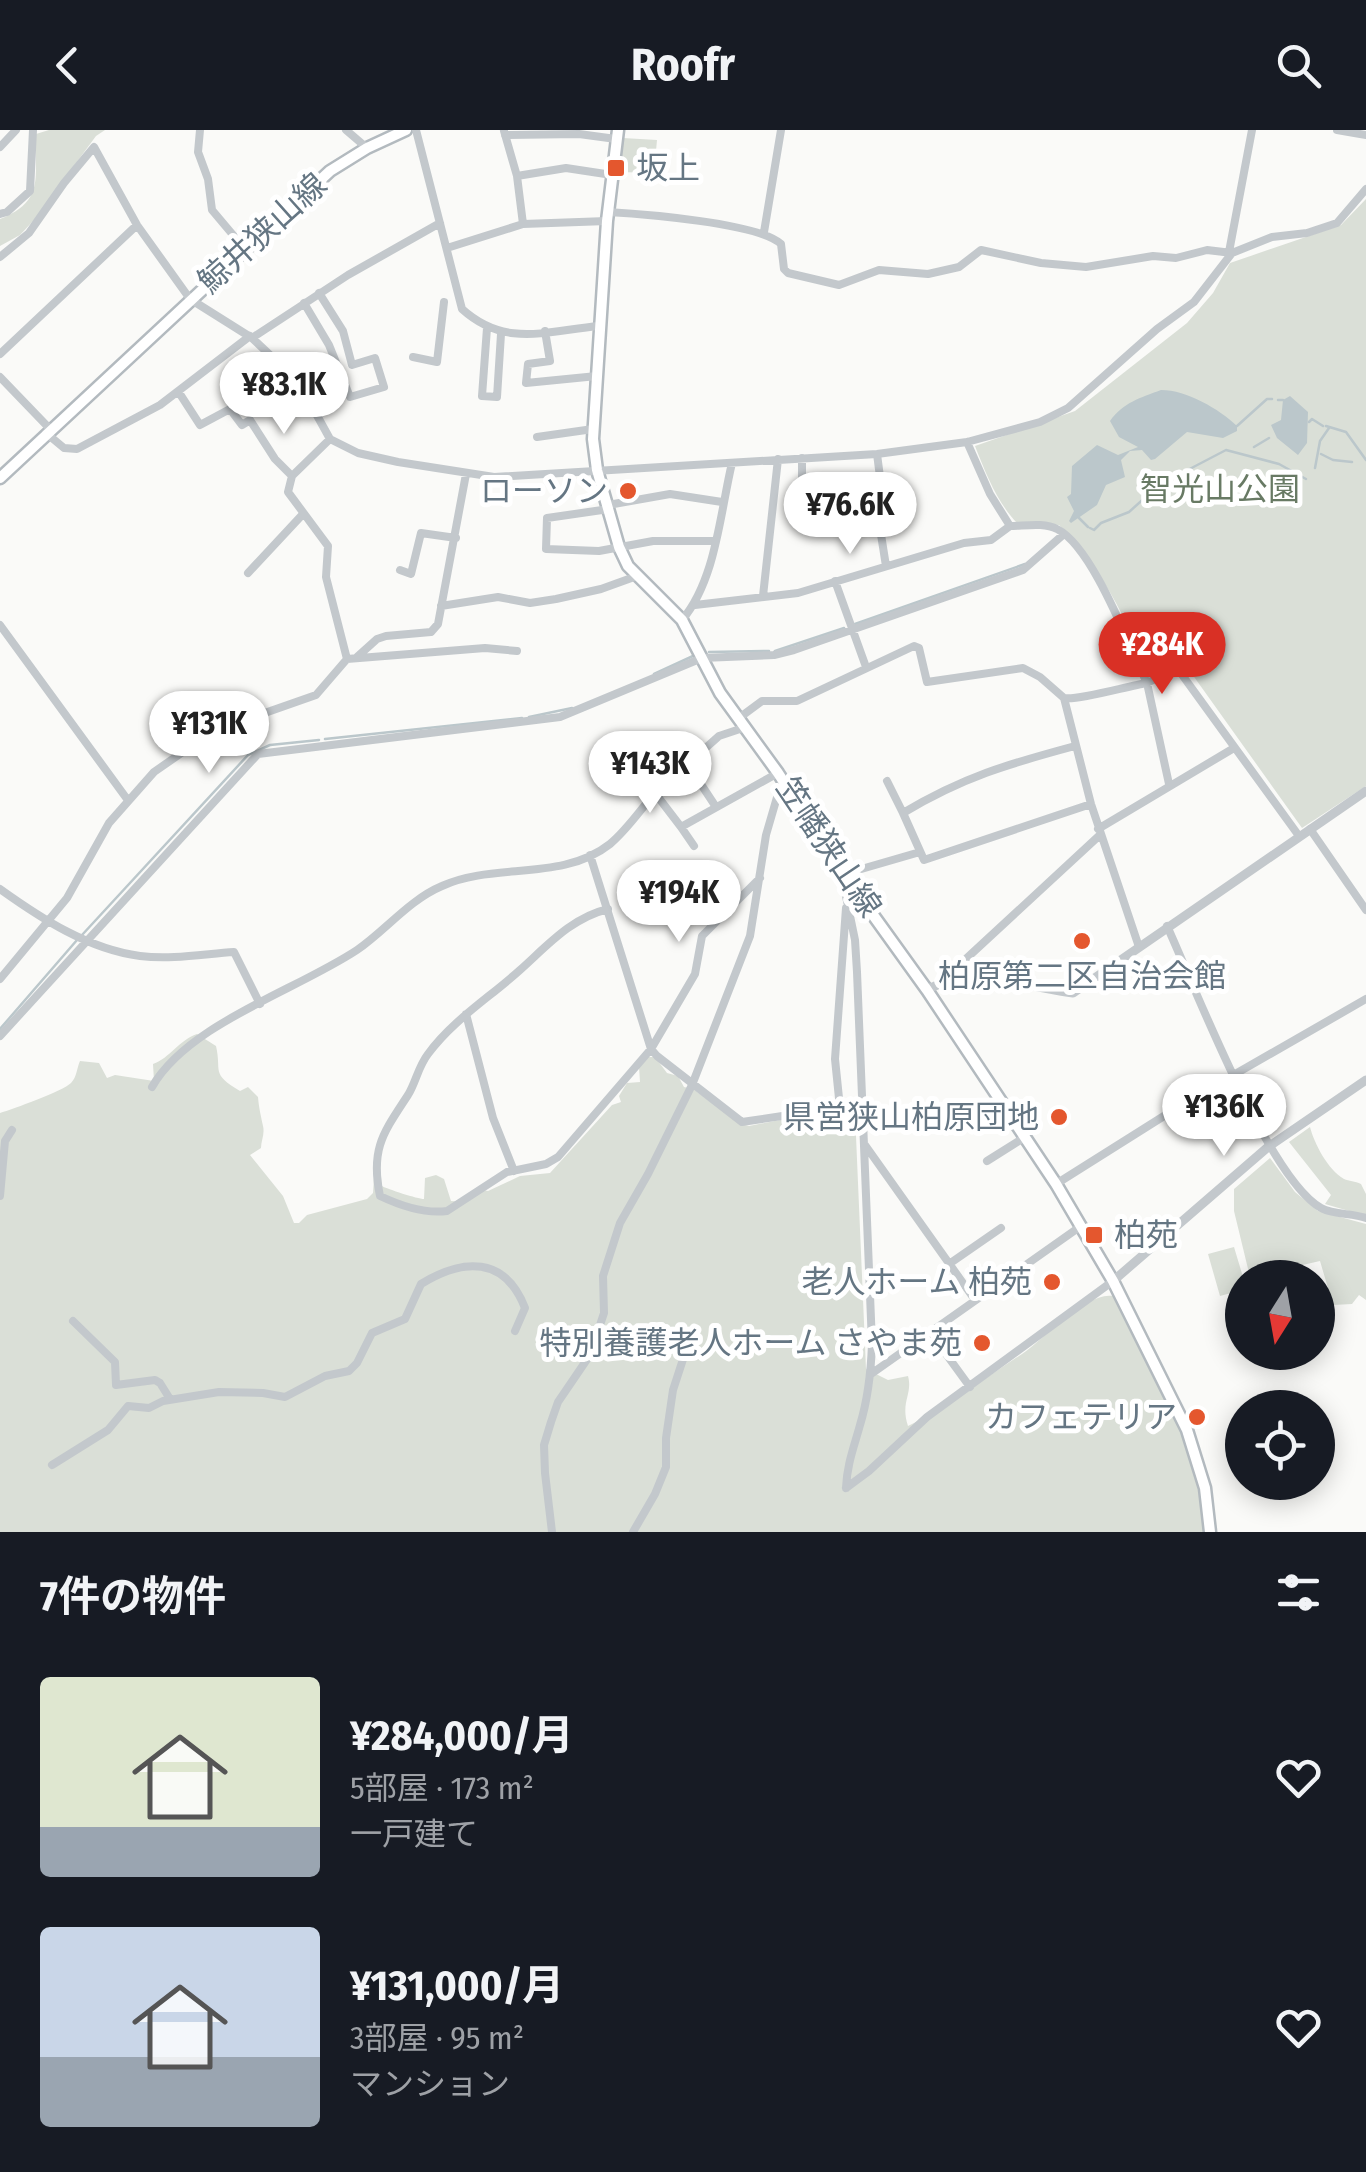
<!DOCTYPE html>
<html lang="ja">
<head>
<meta charset="utf-8">
<style>
	:root { --surface:#171b24; --page:#242831; --text:#f1f3f6; --muted:#9ea1a6; --accent:#d93025 }
	body { margin:0; font-family:"Fira Sans Condensed","Noto Sans JP",sans-serif; background:var(--page); color:var(--text); height:100vh; display:flex; flex-direction:column; font-size:38px; white-space:nowrap }
	* { box-sizing:border-box; margin:0 }
	p { font-size:32px; color:var(--muted) }
	.icon { flex:none; width:55px; height:55px; fill:none; stroke:currentColor; stroke-width:2; stroke-linecap:round; stroke-linejoin:round }
	.map { position:relative; height:1402px; overflow:hidden }
	.sheet { display:flex; flex-direction:column; background:var(--surface); flex:1 }
	.sheet>* { flex:none }
	.needle { width:65px; rotate:191deg }
	.controls { position:absolute; left:1225px; top:1130px; display:grid; gap:20px }
	.controls a { display:grid; place-items:center; width:110px; height:110px; border-radius:50%; background:var(--surface); box-shadow:0 5px 25px #0003; font-size:50px }
	.price { position:absolute; translate:-50% -85px; padding:0 22px; border-radius:35px; background:#fff; color:#222; font-size:32px; line-height:65px; filter:drop-shadow(0 2px 5px #0008) }
	.price::after { content:''; position:absolute; left:50%; top:60px; width:30px; height:22px; margin-left:-15px; background:inherit; clip-path:polygon(0 0,100% 0,50% 100%) }
	.price.current { background:var(--accent); color:#fff }
	ul { padding:0; list-style:none }
	li { display:flex; align-items:center; gap:30px; height:250px; padding:0 40px }
	li span { display:grid; place-items:center; flex:none; width:280px; height:200px; border-radius:10px; color:#555 }
	li>.icon { margin-inline-start:auto }
	span .icon { width:120px; height:120px; fill:#fffc; stroke-width:1 }
	li b { font-size:42px }
	h2 { display:flex; justify-content:space-between; align-items:center; height:120px; padding:0 40px; font-size:42px }
	header { display:flex; justify-content:space-between; align-items:center; height:130px; padding:0 40px; background:var(--surface); font-size:45px; font-weight:700 }
	.map>svg:first-child { display:block }
	.green { fill:#dadfd7 }
	.water { fill:#bbc7cb }
	.lines { fill:none; stroke-linecap:round; stroke-linejoin:round }
	.stream { stroke:#bbc7cb; stroke-width:2.5 }
	.secondary-casing { stroke:#b3babf; stroke-width:15 }
	.minor { stroke:#c3c8cc; stroke-width:8 }
	.tertiary { stroke:#c3c8cc; stroke-width:9 }
	.secondary { stroke:#fff; stroke-width:10 }
	.poi-dot { fill:#e4572e; stroke:#fff; stroke-width:4 }
	.labels { text-anchor:middle; dominant-baseline:central; stroke-width:10; stroke-linejoin:round; paint-order:stroke }
	.poi-label { font-size:32px; fill:#657683; stroke:#fff; text-anchor:end }
	.street-label { font-size:32px; fill:#657683; stroke:#fff }
	.park-label { font-size:32px; fill:#687a64; stroke:#fff }
</style>
</head>
<body>
<header><svg class="icon" aria-label="back" viewBox="0 0 24 24"><path d="M15 5l-7 7 7 7"/></svg>Roofr<svg class="icon" aria-label="search" viewBox="0 0 24 24"><circle cx="10" cy="10" r="6"/><path d="M15 15l6 6"/></svg></header>
<div class="map">
<svg width="1366" height="1402" viewBox="0 0 1366 1402">
	<rect width="100%" height="100%" fill="#fafaf8"/>
	<path class="green" d="M49,0h56l-9,6 -62,84 -14,15 -20,11v-27c46,-18 34,-43 36,-85z
		M623,8l34,2 -3,33 -35,-1z
		M1366,69v587l-64,42 -115,-161h-17l-1,4 -16,6 -5,-5c-24,-58 -45,-101 -89,-147l-42,-2c-20,-21 -31,-49 -42,-77l100,-35 112,-88 26,-30 17,-30 111,-38z
		M197,904l19,12c6,26 -6,27 24,45l8,-4 10,10c1,12 3,19 5,29 2,8 -2,15 -2,22l-11,7 33,41 11,27h5l8,-8 60,-16 6,-6 1,-15 7,-1 1,9c5,3 36,13 42,13l1,-21 11,-3 8,4 7,22 14,1 18,-12 5,1 32,-15 30,-3 62,-68 9,-3 -2,-6 8,-13 13,-1 -1,-15 8,-10h8l12,16 11,3 6,11 9,2 48,35 8,2 67,-13v7l39,-7 11,256 22,11 20,-4c5,18 -8,26 0,50 39,-18 77,-48 114,-72 21,-14 65,-63 91,-58l65,127 16,39 13,70h-1207v-419c13,-4 63,-22 71,-30 6,-6 6,-16 9,-22l19,2 8,15 8,-3 39,6 -1,-17c17,-6 26,-24 44,-30z
		M1310,997c4,16 18,43 34,52 5,2 11,2 17,5l5,10v22l-41,-12 6,-9 -42,-53z
		M1270,1028l25,34 23,19 48,13v76l-7,-5 -7,9 -19,1 -13,-44 -70,16 -16,-66v-22z
		M1234,1117l9,30 -1,13 -22,6 -12,-42z"/>
	<path class="water" d="M1161,260c26,0 58,19 76,36v5l-14,7 -36,-6 -32,27 -4,1 -9,-10 -12,1 -9,9 4,17 -19,8 -9,20 -26,18 -2,-2 5,-10 -7,-14 4,-3 1,-28 25,-21 21,10 20,-8 -19,-10 -9,-16c14,-19 30,-23 51,-31z
		M1290,266l18,16 -1,31 -9,12 -21,-17 -6,-13 10,-5 2,-20z"/>
	<g class="lines">
		<path class="stream" d="M1278,270h5
			M1309,292l3,-3 11,7
			M1237,296l30,-27h5
			M1326,296l20,6 20,28
			M1254,317l15,-9
			M1321,324l12,6 19,2
			M1315,338l5,-27 9,-13
			M1079,388l9,9
			M1090,398l4,2 7,-7 28,-11 30,-27 67,-35 53,14 27,15
			M855,494l170,-60
			M775,521l69,-23
			M709,522l60,-1
			M654,544l39,-18
			M529,587l43,-9
			M325,609l197,-21
			M82,805l166,-180 22,-10 49,-5
			M0,899l77,-89"/>
		<defs>
			<path id="secondary" d="M618,0l-11,91 -14,218 4,31 22,77 9,19 54,54 38,73 58,80 67,103 82,114 129,194 57,97 74,149 18,58 5,44
				M0,348l330,-307 37,-23 39,-18"/>
		</defs>
		<use href="#secondary" class="secondary-casing"/>
		<path class="minor" d="M200,0l-2,22 10,27 4,31 32,38
			M346,0l21,18
			M416,0l46,179c43,39 84,22 137,17
			M1337,0l29,5
			M504,1l13,45 6,48
			M505,5l74,-1 37,5
			M0,17l16,-17
			M517,46l49,-8 46,7
			M608,82c34,2 151,11 173,32l3,25 4,4 51,12 40,-15 49,4 31,-7 22,-17 60,13 45,4 67,-11 23,2 31,-8 25,3
			M0,84l7,-2 23,-21 3,-61
			M764,102l17,-102
			M447,118l76,-24 84,-3
			M1229,122l23,-122
			M0,127l29,-24 35,-50 30,-36 43,78 53,74 62,39 35,33 16,19 27,49 28,14 40,9 96,15 383,-23 90,-12 73,-20 28,-14 89,-79 37,-27 38,-49 40,-16 35,-4 30,-10 29,-34
			M304,173l25,42 21,52 34,-10 -9,-29 -23,7 -9,-34 -24,-38
			M487,198l-5,68 15,1 4,-63
			M545,201l5,30 -22,3 -2,19 71,-7
			M252,208l96,-63 92,-52
			M0,224l137,-129
			M413,227l24,5 7,-60
			M0,247l51,53
			M178,261l22,34 30,-16 12,16 8,-5 25,39 17,17
			M46,303l18,15 13,1 83,-44 90,-69
			M537,307l56,-8
			M330,309l-38,37 -4,16 40,54 -2,31 21,82
			M967,312l23,52 20,32c14,0 34,-4 47,3 36,18 72,117 90,154l23,-11h10l119,164
			M877,324l3,23 -4,26 10,63
			M802,328v57
			M608,375l62,-11 52,8
			M609,379l-62,9 -1,31 53,2 54,-10h61
			M400,440l11,4 10,-41 35,5
			M248,443l55,-59
			M835,451l31,86
			M763,466l15,-137
			M695,475l103,-12 166,-50 27,-3 19,-14
			M441,476l57,-9 32,6 26,-4 45,-10 36,-13
			M682,490c34,-40 38,-107 50,-157
			M0,495l127,174
			M357,527l20,-18 9,-3 45,-4 7,-8 28,-150
			M1064,568c12,3 64,-12 83,-15l22,101
			M739,588l23,-17h35l117,-55 5,2 8,34 96,-14 17,9 24,21 27,106 48,143
			M746,597l-27,9 -64,57 26,34 97,-54
			M1075,616c-67,18 -112,31 -172,67l21,47 167,-56
			M687,633l29,44
			M887,651l16,32
			M681,697l13,19
			M1098,699l136,-81
			M1310,699l56,81
			M590,725l61,194 6,7 85,66 120,-18
			M0,759c42,30 88,60 140,67 31,4 64,-2 94,-4l26,52
			M608,779c-37,9 -61,37 -88,61 -31,28 -67,50 -92,84 -10,13 -12,28 -20,41 -24,37 -38,53 -28,101 19,9 45,18 67,15l60,-39 39,-8 12,-7 93,-108 44,-75 7,-38 58,-58
			M1167,796c28,61 101,252 154,282 13,7 31,5 45,10
			M0,849l67,-81 42,-75 45,-51 59,-41 103,-36 31,-36 138,-11 32,3
			M942,851l159,-147
			M466,884l27,104 21,53
			M0,906l258,-282 302,-37 142,-59 72,-3 20,-5 229,-80 41,-36
			M152,957c36,-63 143,-96 205,-137 29,-20 52,-50 85,-64 52,-24 120,-4 168,-42 17,-14 31,-35 45,-51
			M840,978l-5,-49 11,-151
			M962,999l40,-27
			M865,1015l110,155
			M987,1031l38,-24
			M1056,1054l127,-80 183,-105
			M0,1066l5,-55 7,-11
			M949,1134l52,-36
			M73,1191l42,41 1,23 39,-5 5,3 10,16
			M930,1202l40,55
			M871,1244l210,-148
			M52,1335l56,-35 20,-24 21,2 14,-7 56,-9 44,1 22,4 40,-21 24,-5 8,-8 15,-30 33,-14 16,-35c42,-26 84,-28 104,24l-10,23
			M846,1358c1,-24 8,-41 14,-63 8,-26 11,-54 12,-81l-15,-372 -2,-32 -12,-58 8,-10 69,-20
			M846,1358l23,-17 58,-54 186,-136
			M552,1402l-7,-59 -1,-28 7,-23 7,-20 32,-47 14,-42 -1,-37 17,-53 28,-49 44,-89 58,-149 16,-101 16,-55
			M633,1402l22,-38 11,-27v-29l7,-48 14,-43"/>
		<path class="tertiary" d="M927,860c37,-23 103,-3 146,3l293,-202
			M1113,1151l155,-134 98,-67"/>
		<use href="#secondary" class="secondary"/>
	</g>
	<g class="poi-dot">
		<rect x="606" y="28" width="20" height="20" rx="5"/>
		<circle cx="628" cy="361" r="10"/>
		<circle cx="1082" cy="811" r="10"/>
		<circle cx="1059" cy="987" r="10"/>
		<rect x="1084" y="1095" width="20" height="20" rx="5"/>
		<circle cx="1052" cy="1152" r="10"/>
		<circle cx="982" cy="1213" r="10"/>
		<circle cx="1197" cy="1287" r="10"/>
	</g>
	<g class="labels">
		<g class="poi-label">
			<text x="636" y="38" text-anchor="start">坂上</text>
			<text x="608" y="361">ローソン</text>
			<text x="1082" y="846" text-anchor="middle">柏原第二区自治会館</text>
			<text x="1039" y="987">県営狭山柏原団地</text>
			<text x="1114" y="1105" text-anchor="start">柏苑</text>
			<text x="1032" y="1152">老人ホーム 柏苑</text>
			<text x="962" y="1213">特別養護老人ホーム さやま苑</text>
			<text x="1177" y="1287">カフェテリア</text>
		</g>
		<g class="street-label">
			<text transform="translate(262 103) rotate(-42)">鯨井狭山線</text>
			<text transform="translate(829 717) rotate(56)">笠幡狭山線</text>
		</g>
		<g class="park-label">
			<text x="1220" y="359">智光山公園</text>
		</g>
	</g>
</svg>
<div class="controls">
<a><svg class="needle" viewBox="-14 -14 28 28"><path d="M0-13l5 13h-10z" fill="#e53935"/><path d="M0 13l5-13h-10z" fill="#9ea1a6"/></svg></a>
<a><svg class="icon" aria-label="locate" viewBox="0 0 24 24"><circle cx="12" cy="12" r="6"/><path d="M12 2v4M12 18v4M2 12h4M18 12h4"/></svg></a>
</div>
<b class="price" style="left:284px;top:307px">¥83.1K</b>
<b class="price" style="left:850px;top:427px">¥76.6K</b>
<b class="price current" style="left:1162px;top:567px">¥284K</b>
<b class="price" style="left:209px;top:646px">¥131K</b>
<b class="price" style="left:650px;top:686px">¥143K</b>
<b class="price" style="left:679px;top:815px">¥194K</b>
<b class="price" style="left:1224px;top:1029px">¥136K</b>
</div>
<section class="sheet">
<h2>7件の物件<svg class="icon" aria-label="filters" viewBox="0 0 24 24"><path d="M4 7h16M4 17h16"/><circle cx="9" cy="7" r="2"/><circle cx="15" cy="17" r="2"/></svg></h2>
<ul>
<li><span style="background:linear-gradient(#dfe7d0 75%,#9aa5b1 0)"><svg class="icon" aria-label="home" viewBox="0 0 24 24"><path d="M3 11l9-7 9 7M6 9v11h12V9"/></svg></span><div><b>¥284,000/月</b><p>5部屋 · 173 m²</p><p>一戸建て</p></div><svg class="icon" aria-label="heart" viewBox="0 0 24 24"><path d="M12 20l-8-8c-3-5 5-10 8-4 3-6 11-1 8 4z"/></svg></li>
<li><span style="background:linear-gradient(#c9d6e8 65%,#9aa5b1 0)"><svg class="icon" aria-label="home" viewBox="0 0 24 24"><path d="M3 11l9-7 9 7M6 9v11h12V9"/></svg></span><div><b>¥131,000/月</b><p>3部屋 · 95 m²</p><p>マンション</p></div><svg class="icon" aria-label="heart" viewBox="0 0 24 24"><path d="M12 20l-8-8c-3-5 5-10 8-4 3-6 11-1 8 4z"/></svg></li>
</ul>
</section>
</body>
</html>
